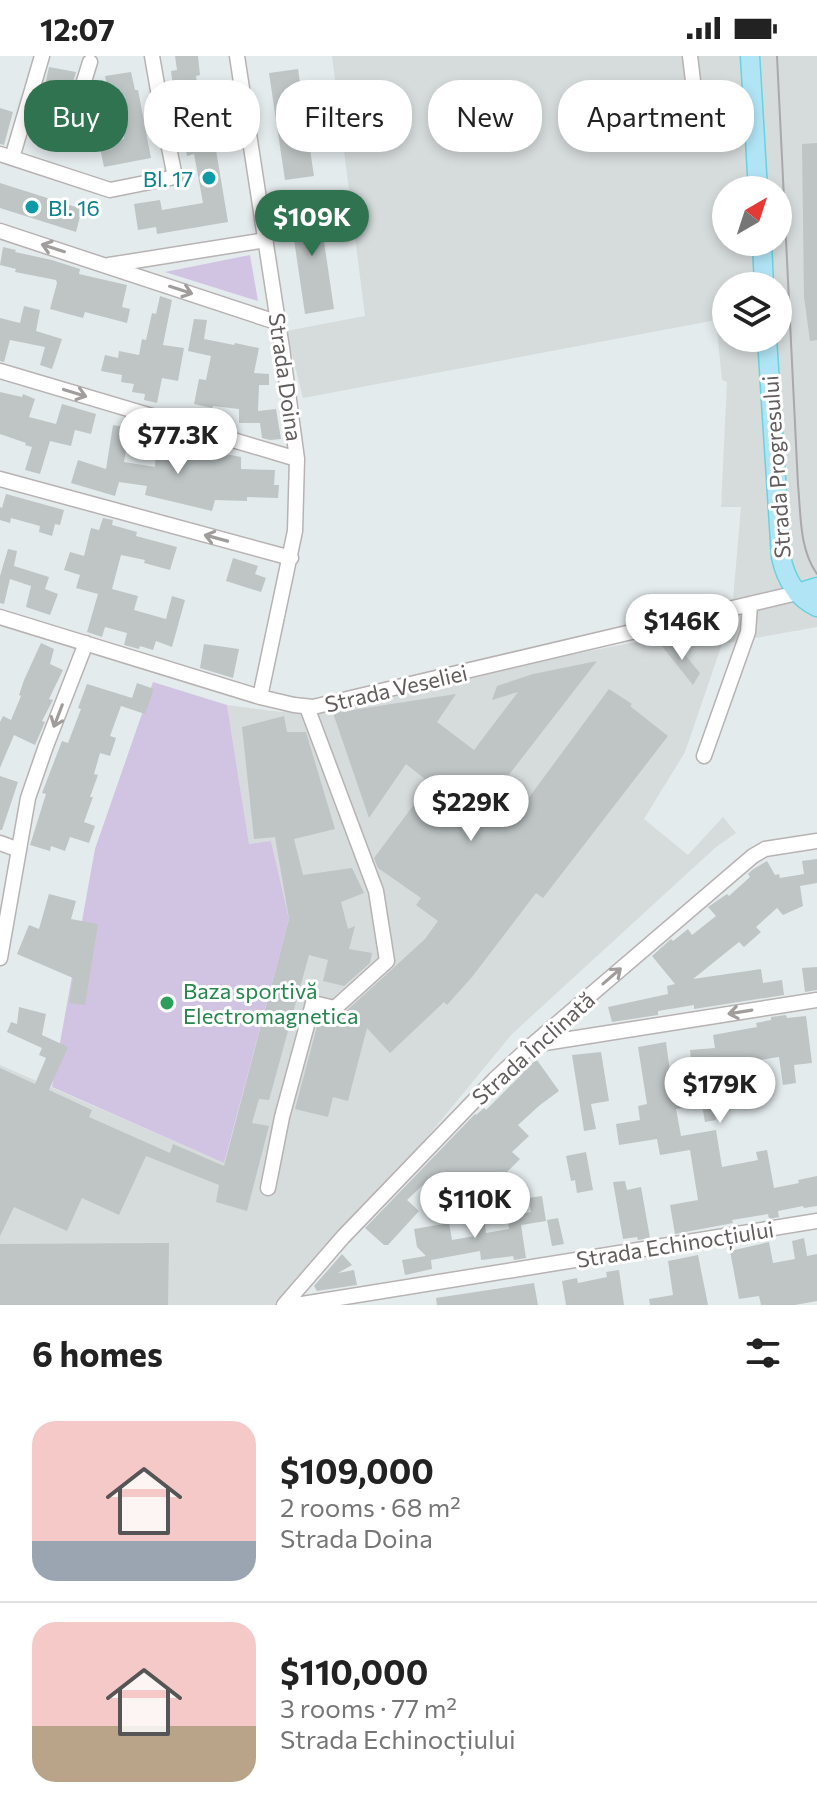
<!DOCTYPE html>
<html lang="en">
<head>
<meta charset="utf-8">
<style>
	:root { --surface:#fff; --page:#f6f6f6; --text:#222; --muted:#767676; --line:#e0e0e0; --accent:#307351 }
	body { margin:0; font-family:Commissioner,sans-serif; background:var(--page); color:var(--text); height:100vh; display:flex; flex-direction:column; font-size:30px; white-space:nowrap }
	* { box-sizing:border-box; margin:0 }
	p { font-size:26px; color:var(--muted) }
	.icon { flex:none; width:44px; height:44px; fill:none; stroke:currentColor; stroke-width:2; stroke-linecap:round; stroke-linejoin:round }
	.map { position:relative; height:1249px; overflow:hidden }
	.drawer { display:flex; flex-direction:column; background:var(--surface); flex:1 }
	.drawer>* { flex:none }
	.top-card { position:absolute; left:24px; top:24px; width:770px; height:72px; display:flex; gap:16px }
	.needle { width:52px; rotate:39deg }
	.tools { position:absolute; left:712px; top:120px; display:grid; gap:16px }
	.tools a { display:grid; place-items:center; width:80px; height:80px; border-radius:50%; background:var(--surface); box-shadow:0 4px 12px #0003; font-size:40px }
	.price { position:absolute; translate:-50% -68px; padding:0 18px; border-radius:28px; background:#fff; color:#222; font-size:26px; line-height:52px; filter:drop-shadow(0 2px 4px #0008) }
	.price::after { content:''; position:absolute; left:50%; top:48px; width:24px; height:18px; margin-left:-12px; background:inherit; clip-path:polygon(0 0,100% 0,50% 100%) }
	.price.active { background:var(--accent); color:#fff }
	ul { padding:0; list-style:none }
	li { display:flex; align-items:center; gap:24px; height:200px; padding:0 32px }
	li+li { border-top:2px solid var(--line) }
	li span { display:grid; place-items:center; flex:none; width:224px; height:160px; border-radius:24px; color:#555 }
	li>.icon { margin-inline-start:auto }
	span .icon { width:96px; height:96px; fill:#fffc; stroke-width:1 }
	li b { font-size:34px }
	h2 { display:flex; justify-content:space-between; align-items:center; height:96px; padding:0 32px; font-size:34px }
	.pill { padding:0 28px; border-radius:32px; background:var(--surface); box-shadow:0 4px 12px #0003; font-size:28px; line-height:72px }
	.pill.active { background:var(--accent); color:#fff }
	.status { display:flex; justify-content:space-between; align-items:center; height:56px; padding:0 40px; background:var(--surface); direction:ltr }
	.status svg { height:22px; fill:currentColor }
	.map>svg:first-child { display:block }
	.industrial { fill:#d6dbdc; fill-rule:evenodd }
	.green { fill:#d0c4e2 }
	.building { fill:#bfc5c5 }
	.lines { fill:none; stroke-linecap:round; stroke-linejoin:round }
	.minor-casing { stroke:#b8b2b2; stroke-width:17 }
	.major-casing { stroke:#69d2e1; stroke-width:21 }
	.minor { stroke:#fff; stroke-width:14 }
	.major { stroke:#b1e5f6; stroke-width:18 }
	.tram { stroke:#aaa8a8; stroke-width:2 }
	.oneway { stroke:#a19d9d }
	.culture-dot { fill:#0f9aa8; stroke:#fff; stroke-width:3 }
	.leisure-dot { fill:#2e9e5b; stroke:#fff; stroke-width:3 }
	.labels { text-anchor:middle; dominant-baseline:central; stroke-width:6; stroke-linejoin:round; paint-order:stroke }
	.culture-label { font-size:22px; fill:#0d838f; stroke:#fff; text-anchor:end }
	.street-label { font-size:22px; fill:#635c5c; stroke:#fff }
	.leisure-label { font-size:22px; fill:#27864d; stroke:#fff; text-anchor:start }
</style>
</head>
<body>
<div class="status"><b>12:07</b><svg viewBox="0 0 49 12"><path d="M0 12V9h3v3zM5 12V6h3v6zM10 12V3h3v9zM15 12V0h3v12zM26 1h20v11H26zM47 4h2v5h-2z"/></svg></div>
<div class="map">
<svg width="817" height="1249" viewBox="0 0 817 1249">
	<rect width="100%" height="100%" fill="#e4ebed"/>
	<path class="industrial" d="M332,0h485v571l-95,17 -37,108 -41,67 44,36 35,-38 13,16 -20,14 -204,187 -223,271h-289v-240l224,98 65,-244 -18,-78 -22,3 -22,-139 55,7 449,-89 10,-116h-20l6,-125 -5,-2 -6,-60 -413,78 -17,-67 79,-15zM726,134h52v52h-52zM726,230h52v52h-52z"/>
	<path class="green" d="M250,199l8,46 -93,-29z
		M153,626l74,23 22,139 22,-3 18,78 -65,244 -172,-76 43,-238z"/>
	<path class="building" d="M175,0h23l2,19 -4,1 2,15 -24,3 -3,-23 6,-1z
		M49,11l27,5 -11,38 -24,-7z
		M298,13l16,107 -29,4 -16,-107z
		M131,16l4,18h3l13,68 -47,9 -5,-24 25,-4 -6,-39 -8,1 -5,-25z
		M0,52l13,4 -9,33 -4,-1z
		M208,70l4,19 3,-1 13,78 -71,12 -1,-7 -18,3 -4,-26 26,-4 2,10 41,-7 -9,-49 -7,2 -5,-25z
		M817,87v197l-7,1 -6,-44 -2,-153z
		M0,127l82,26 -6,23 -76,-24z
		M318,145l16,108 -29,5 -16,-108z
		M3,191l13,3 -1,2 37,8 28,9 -1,5 48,11 -5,22 8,2 -3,14 -42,-11 -2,6 -33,-9 7,-26 -1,-3 -41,-8 1,-3 -16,-4z
		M160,240l12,4 -9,45 21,3 -6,33 -16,-3 -5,25 -13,-3 1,-6 -13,-2 2,-8 -13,-2 1,-7 -21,-4 4,-16 13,3 1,-7 20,4 3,-16 4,1 6,-27 4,1z
		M24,250l16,4 -4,21 26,8 -10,30 -12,-4 5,-18 -35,-7 -6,22 -4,-1v-43l20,5z
		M194,263l13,1 -3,19 30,6 1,-2 24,5 -5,25 15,1v11h-10l-1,26 18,-2 5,30 -11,1 -8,-2 -2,-15h-21v-14l-26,-3 -1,2 -18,-4 5,-25 7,1 5,-24 -23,-5z
		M0,336l22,5 1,-3 12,5 -6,18 27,7 6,-20 34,10 -5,20 -16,-4 -4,16 -21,-5 -10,33 -15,-4 7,-23 -7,-2 1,-2 -26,-9z
		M113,369l17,3 -6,34 31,5 1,-22h11v4h24v6h40l10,2v12l34,1 -1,15h5l-1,13 -31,-1v4l-32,-1 -3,11 -67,-16 2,-9 -28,-4 -4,14 -44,-13 7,-23 28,9z
		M6,438l58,16 -4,15 -5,-1 -3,12 -13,-4 1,-6 -29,-8 -1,5 -10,-3v-13l2,1z
		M103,462l10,2 -1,5 25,7 -1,4 41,11 -7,23 -26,-7 1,-3 -24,-5 -9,34 26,7 -4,14 32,9 6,-23 13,4 -13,47 -16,-6 -3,9 -13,-4 -1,3 -15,-4 3,-12 -22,-6 -3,10 -15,-5 11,-38 -22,-6 4,-13 -16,-5 6,-18 14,4 7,-28 8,2z
		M8,493l9,2 -3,15 35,11 -4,12 13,5 -8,21 -24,-8 5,-21 -21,-7 -6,25 -4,-1v-27z
		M233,502l25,8 -3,8 11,4 -5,14 -35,-11z
		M41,587l13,6 -4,15 13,6 -14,29 4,1 -11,21 3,1 -10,23 -21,-10 -14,33v-46l3,-6 8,4 10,-24 -2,-1 5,-15z
		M204,588l35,5 -6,29 -33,-10z
		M676,588l24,29 -7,12 -32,-40z
		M597,605l-89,115 2,2 -16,20 22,17 93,-126 23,15 -2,2 38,30 -125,162 -7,-5 -64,84 -25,28 -3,-3 -54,51 -23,-25 -19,73 -15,-4 -5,20 -33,-8 25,-94 16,4 6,-4 83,-76 13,-18 -22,-16 5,-7 -43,-30 -4,-10 56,-75 -24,-19 -37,54 -36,-105 123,-19 -19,28 37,28 44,-58 -26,8 5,-14 36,-12z
		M137,627l17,6 -9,25 -24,-8 -11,30 6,2 -6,18 -10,-3 -6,21 4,1 -8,22h3l-9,25 11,4 -6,17 -19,-6 -5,14 -14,-5 -1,5 -20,-6 16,-51 -4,-1 20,-52 6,2 13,-34 -3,-1 9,-24 45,14z
		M284,660l3,16h19l29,97 -41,10 9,36 49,-7 12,25 -23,9 7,27 7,-3 -6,23 23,4 -2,10 -26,23 -21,-5 5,-21 -19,-5 -40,145 -10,-1 -7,24 17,3 -22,85 -31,-9 3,-17 -73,-29 -27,59 -37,-17 -15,33 -53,-24 -14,29v-168l35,16 11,-26 -7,-3 3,-7 -35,-16 4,-10 6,2 2,-17 27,7 -4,21 26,12 -19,43 43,20 -3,7 81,36 3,-9 51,22 65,-247 -14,-82 -21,2 -12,-112z
		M0,720l18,6 -16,48h-2z
		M817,803v24l-17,3 3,20 -20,9 -6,-7 -21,19 5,5 -17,15 -5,-5 -46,37 68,-10 2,14 19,-3 2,15 -90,14v-4l-36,6v4l-46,7 -4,-15 60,-13 -1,-8 8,-2 -23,-28 19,-17 2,2 15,-12 4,6 24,-19 -8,-9 19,-13 2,2 21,-19 -2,-3 4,-4 15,-9 8,14 4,-1 1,4 24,-4 -2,-13z
		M49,838l27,7 -5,18 27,5 -13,81 -16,-2 4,-25 -56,-24 12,-29 10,4z
		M817,911v23l-12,2 -3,-24z
		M786,959l1,3 19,-2 6,47 -18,2 2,18 -13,2 -4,-28 -33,5 2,16 -12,2 -4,-23 -25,4 9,59 -11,2 -3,-17 -26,4 5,27 35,-6 6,37 36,-7 -2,-8 11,-2 7,38 25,-5 -1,-3 19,-4v30l-13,2 -1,-2 -25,5 1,6 -10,2 -1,-5 -36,6 1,3 -58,11 -5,-29 28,-5 -8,-50 -30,5 -3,-16 -38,6 -3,-21 24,-4 -2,-14 9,-2 -9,-57 28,-5 4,30 22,-4 -2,-18 25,-2 -2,-13 44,-8 -1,-4 15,-3v-3z
		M601,996l8,49 -18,3 5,25 -12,2 -12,-76z
		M537,1004l22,31 -19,14 -22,20 11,11 -17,16 8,7 -39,39 -12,-11 -19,19 -24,-24 -19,18 12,11 -31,34h-4l-19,-17 110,-114 1,1 8,-7 2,2 36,-36 -2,-2z
		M586,1096l7,38 -16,3 -2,-13 -4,1 -5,-25z
		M625,1125l2,9 14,-3 9,51 -12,2 -1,-3 -14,2 -10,-57z
		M542,1140l4,25 -25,4 5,33 -12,2 -1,-4 -32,4 -1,-9 -49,9 1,9 -27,6 -3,-15 24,-4 -9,-9 -3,-18 35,-6 3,17 23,-4 -3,-24 11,-1 3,22 23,-4 -2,-12 24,-5 -3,-14z
		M558,1162l6,26 -12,2 -5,-26z
		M804,1182l3,18 10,-2v47l-22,4h-34l-2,-9 -20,3 -9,-48 39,-9 4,21 22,-4 -3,-18z
		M169,1187l-1,62h-168v-61z
		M342,1198l10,11 -14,8 16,-3 3,15 -40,6 -3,-5z
		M698,1199l10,50h-58l-1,-6 24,-4 -5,-34z
		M619,1214l5,35h-58l-4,-24 15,-3 1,5 29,-6 -1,-5z
		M534,1227l4,22h-101l-1,-7z"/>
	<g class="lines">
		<defs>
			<path id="minor" d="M152,0l10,57
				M237,0l45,292 15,111 -2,72 -35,166
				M690,0l10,83
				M27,53l40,13 5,-2 18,-58
				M0,98l110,36 65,-13 -13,-64 82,-16
				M12,102l30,-102
				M0,175l279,92
				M109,209l157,-25
				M0,315l297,88
				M0,423l291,79
				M0,561l260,80 34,8 19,2 484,-114
				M704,700l44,-124 2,-27
				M0,787l19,7
				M0,902l28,-160 18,-52 40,-103
				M532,989l285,-45
				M268,1132l14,-71 31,-114 22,5 52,-47 -11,-70 -69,-184
				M284,1249l59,-68 152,-158 37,-34 221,-189 12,-7 52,-8
				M296,1249l521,-84"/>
			<path id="major" d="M750,0l8,134
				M762,186l2,44
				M767,282l14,219c5,23 15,40 36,50
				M797,537l20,-6"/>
		</defs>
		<use href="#minor" class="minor-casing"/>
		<use href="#major" class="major-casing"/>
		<use href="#minor" class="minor"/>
		<use href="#major" class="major"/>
		<path class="tram" d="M777,0l21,429c3,29 1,64 19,89"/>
	</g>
	<defs><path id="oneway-shaft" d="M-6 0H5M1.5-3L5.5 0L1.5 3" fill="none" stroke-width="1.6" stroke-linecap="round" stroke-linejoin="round" transform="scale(2)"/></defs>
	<g class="oneway">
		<use href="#oneway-shaft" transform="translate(53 192) rotate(-162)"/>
		<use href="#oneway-shaft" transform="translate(181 234) rotate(18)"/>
		<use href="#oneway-shaft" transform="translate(75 337) rotate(17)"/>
		<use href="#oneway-shaft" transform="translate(216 482) rotate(-165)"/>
		<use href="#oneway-shaft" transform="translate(58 660) rotate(111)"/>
		<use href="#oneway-shaft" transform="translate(612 920) rotate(-41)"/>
		<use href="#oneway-shaft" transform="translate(740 956) rotate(171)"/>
	</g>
	<g class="culture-dot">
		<circle cx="209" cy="122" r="8"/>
		<circle cx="32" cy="151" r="8"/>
	</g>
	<circle class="leisure-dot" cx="167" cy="947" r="8"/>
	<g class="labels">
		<g class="culture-label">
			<text x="193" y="122">Bl. 17</text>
			<text x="48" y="151" text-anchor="start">Bl. 16</text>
		</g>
		<g class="street-label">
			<text transform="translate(286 321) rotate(82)">Strada Doina</text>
			<text transform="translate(776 411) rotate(-94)">Strada Progresului</text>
			<text transform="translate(396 632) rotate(-13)">Strada Veseliei</text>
			<text transform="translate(533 992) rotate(-42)">Strada Înclinată</text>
			<text transform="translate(675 1188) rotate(-9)">Strada Echinocțiului</text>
		</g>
		<g class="leisure-label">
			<text x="183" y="934">Baza sportivă<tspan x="183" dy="25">Electromagnetica</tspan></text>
		</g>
	</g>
</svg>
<div class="tools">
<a><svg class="needle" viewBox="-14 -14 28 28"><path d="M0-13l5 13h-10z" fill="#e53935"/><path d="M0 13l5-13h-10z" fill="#767676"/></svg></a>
<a><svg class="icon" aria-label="layers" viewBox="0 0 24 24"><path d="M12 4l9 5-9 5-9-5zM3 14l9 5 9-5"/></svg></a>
</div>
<b class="price active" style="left:312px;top:202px">$109K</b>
<b class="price" style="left:178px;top:420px">$77.3K</b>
<b class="price" style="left:682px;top:606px">$146K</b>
<b class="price" style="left:471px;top:787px">$229K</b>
<b class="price" style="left:720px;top:1069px">$179K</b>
<b class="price" style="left:475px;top:1184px">$110K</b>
<div class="top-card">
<a class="pill active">Buy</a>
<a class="pill">Rent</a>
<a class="pill">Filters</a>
<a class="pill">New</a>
<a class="pill">Apartment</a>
</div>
</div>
<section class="drawer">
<h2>6 homes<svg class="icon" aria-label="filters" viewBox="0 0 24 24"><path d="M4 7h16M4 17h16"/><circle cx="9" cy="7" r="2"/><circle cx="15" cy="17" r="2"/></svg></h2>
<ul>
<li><span style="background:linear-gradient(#f6c9c9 75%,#9aa5b1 0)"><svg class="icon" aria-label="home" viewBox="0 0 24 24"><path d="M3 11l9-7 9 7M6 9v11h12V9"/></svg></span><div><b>$109,000</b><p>2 rooms · 68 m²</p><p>Strada Doina</p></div></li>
<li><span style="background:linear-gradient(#f6c9c9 65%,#b9a48a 0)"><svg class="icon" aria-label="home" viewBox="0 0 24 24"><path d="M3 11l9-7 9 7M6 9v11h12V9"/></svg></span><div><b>$110,000</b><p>3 rooms · 77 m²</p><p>Strada Echinocțiului</p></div></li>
</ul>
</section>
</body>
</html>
